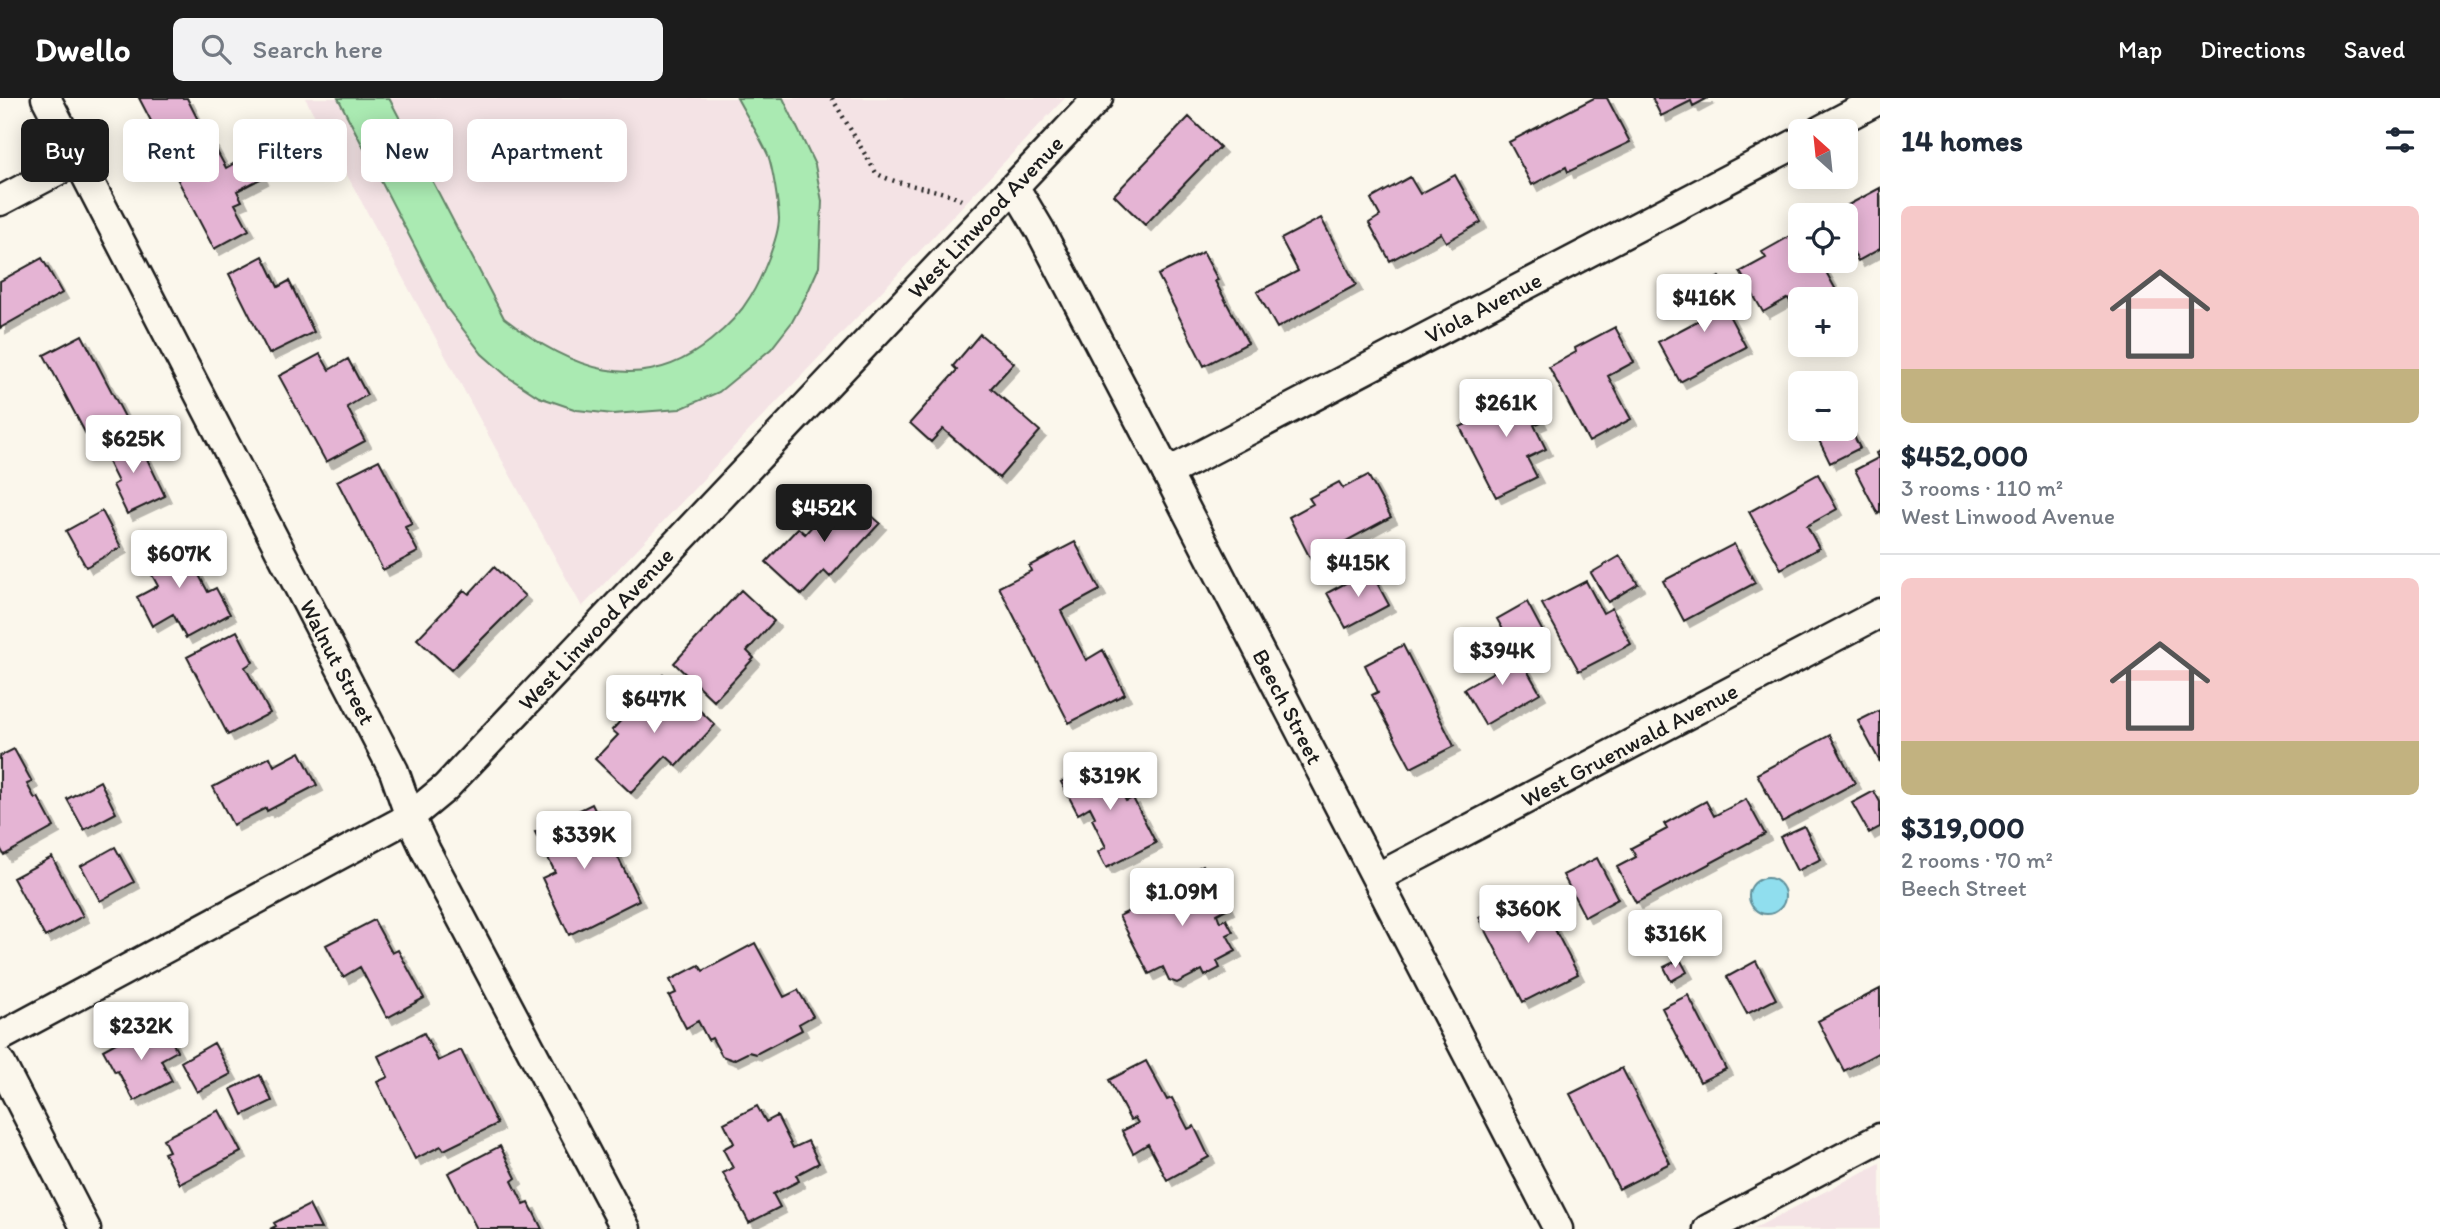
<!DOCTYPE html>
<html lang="en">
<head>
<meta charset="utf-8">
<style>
	:root { --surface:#fff; --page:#f2f2f3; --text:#1f2937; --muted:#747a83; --line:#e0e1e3; --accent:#1c1c1c }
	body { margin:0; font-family:Itim,sans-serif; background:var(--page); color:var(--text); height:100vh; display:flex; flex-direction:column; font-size:26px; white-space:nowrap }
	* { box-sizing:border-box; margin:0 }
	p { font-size:23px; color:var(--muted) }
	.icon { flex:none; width:38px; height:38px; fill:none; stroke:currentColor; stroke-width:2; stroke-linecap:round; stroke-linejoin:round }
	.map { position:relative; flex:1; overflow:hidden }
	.drawer { display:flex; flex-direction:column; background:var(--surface); width:560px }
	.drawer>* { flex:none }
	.guide { position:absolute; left:21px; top:21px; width:665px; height:63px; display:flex; gap:14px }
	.needle { width:46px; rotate:333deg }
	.controls { position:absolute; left:1788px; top:21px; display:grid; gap:14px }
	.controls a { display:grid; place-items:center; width:70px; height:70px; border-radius:10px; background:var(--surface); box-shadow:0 4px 18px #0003; font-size:35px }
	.price { position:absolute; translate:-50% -60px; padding:0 16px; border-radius:7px; background:#fff; color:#222; font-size:23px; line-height:46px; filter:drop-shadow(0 2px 4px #0008) }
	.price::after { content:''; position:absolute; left:50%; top:42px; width:21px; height:16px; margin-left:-10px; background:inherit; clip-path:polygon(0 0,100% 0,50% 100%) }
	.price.on { background:var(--accent); color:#fff }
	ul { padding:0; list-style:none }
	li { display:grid; align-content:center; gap:14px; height:371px; padding:0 21px }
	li+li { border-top:2px solid var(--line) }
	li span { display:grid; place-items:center; height:217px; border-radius:10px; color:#555 }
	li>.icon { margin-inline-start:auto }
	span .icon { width:126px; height:126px; fill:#fffc; stroke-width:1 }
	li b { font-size:30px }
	h2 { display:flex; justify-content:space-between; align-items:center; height:84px; padding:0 21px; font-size:30px }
	.tag { padding:0 24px; border-radius:10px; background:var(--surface); box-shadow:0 4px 18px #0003; font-size:24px; line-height:63px }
	.tag.on { background:var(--accent); color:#fff }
	header { display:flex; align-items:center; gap:42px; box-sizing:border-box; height:98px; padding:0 35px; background:var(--accent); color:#fff }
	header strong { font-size:33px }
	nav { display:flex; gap:38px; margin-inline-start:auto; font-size:24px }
	.search { width:490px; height:63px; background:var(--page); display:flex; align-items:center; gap:18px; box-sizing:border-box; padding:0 24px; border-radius:10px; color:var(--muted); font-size:26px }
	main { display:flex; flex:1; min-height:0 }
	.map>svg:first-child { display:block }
	.built { fill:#f4e3e5 }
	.green { fill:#aaeab2; stroke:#638367; stroke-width:2 }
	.water { fill:#90deee; stroke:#62909a; stroke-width:2 }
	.building { fill:#e5b4d4; stroke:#1c1c1c; stroke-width:2; filter:url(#shadow) }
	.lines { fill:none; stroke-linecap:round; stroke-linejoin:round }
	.street-casing { stroke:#1c1c1c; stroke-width:33 }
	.path { stroke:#1c1c1c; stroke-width:4.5; stroke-dasharray:2 5; stroke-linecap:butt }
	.street { stroke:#fbf7ec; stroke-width:28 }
	.labels { text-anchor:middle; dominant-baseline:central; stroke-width:7; stroke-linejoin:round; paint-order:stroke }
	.street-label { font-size:23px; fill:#1c1c1c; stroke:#fbf7ec }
</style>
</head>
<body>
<header>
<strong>Dwello</strong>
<div class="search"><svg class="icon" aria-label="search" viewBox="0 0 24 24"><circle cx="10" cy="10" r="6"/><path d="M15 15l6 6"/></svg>Search here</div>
<nav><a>Map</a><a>Directions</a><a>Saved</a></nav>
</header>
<main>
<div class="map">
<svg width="1880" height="1131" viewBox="0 0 1880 1131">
	<defs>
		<filter id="shadow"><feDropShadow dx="6" dy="6" stdDeviation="0" flood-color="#0004"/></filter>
	</defs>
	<rect width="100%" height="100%" fill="#fbf7ec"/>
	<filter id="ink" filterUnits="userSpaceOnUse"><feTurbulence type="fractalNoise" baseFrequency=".0143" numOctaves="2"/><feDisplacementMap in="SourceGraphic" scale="14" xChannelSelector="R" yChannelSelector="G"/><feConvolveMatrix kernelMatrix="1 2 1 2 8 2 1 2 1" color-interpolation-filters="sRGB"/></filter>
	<g filter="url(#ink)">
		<path class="built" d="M305,0h760l-483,509z
			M1880,1065v66h-127z"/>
		<path class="green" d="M338,0h51l115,220c63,49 137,81 207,22 15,-12 29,-26 39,-43 11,-17 29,-60 29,-79 -1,-16 -6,-49 -11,-63 -9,-20 -21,-38 -31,-57h46l32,67 7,36 -3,66 -13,29 -14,26 -21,27 -52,43 -39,17 -67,5 -36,-4 -38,-13 -31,-20 -26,-23 -36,-47z"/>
		<path class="water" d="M1749 798a18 18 0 1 1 36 0a18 18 0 1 1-36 0Z"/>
		<path class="building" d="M139,0h48l14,28 -37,20z
			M1594,0h13l23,44 -62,30 -2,-5 -34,18 -23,-43z
			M1652,0h56l-15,8 -2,-5 -30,15z
			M1189,19l31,30 -75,78 -31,-30z
			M212,44l14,26 23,-13 13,23 -25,13 5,10 -7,3 14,26 -35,19 -44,-84z
			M1455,77l26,47 -35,20 -5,-9 -51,28 -21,-38 11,-7 -9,-17 39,-22 10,17z
			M1880,90v61l-22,12 -12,-23v-23h-12l-1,-2z
			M1321,120l35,67 -79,43 -20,-36 41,-21 -17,-32z
			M1801,132v31h19l21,38h-40v21l-13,-22 -25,14 -23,-40 26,-14 -4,-6z
			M1203,154l15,28 -3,1 33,62 -44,23 -46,-91z
			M263,158l15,31 11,-6 25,51 -45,22 -40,-80z
			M42,160l20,35 -62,35v-47z
			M1719,179l14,24 -9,5 22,41 -66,35 -22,-40 45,-24 -14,-25z
			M1615,229l19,35 -26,14 23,43 -42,23 -40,-75 27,-15 -1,-4z
			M980,236l34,29 -23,25 49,43 -41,47 -56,-49 -12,13 -21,-19 47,-53 -4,-4z
			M82,237l43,82 -37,21 -44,-83z
			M320,256l9,16 19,-11 19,36 -20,12 18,34 -39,21 -47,-86z
			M1521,284l20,40 -7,3 12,24 -19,9 10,19 -41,20 -36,-70 28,-14 -6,-11z
			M1846,323l14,27 -30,15 -15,-31 6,-3h25z
			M135,336l30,62 -38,18 -14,-29 5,-3 -16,-32z
			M1880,353v61l-2,2 -23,-44 23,-12 -2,-5z
			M379,362l33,64 -7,3 13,25 -35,18 -46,-89z
			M1818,376l19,35 -30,17 12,22 -38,21 -32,-57z
			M1368,377l23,42 -80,43 -22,-43 24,-13 -4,-6 30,-16 4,6z
			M844,393l36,32 -50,54 -6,-6 -22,24 -36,-33 32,-34 7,6z
			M102,413l19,36 -35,20 -20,-36z
			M177,436l31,58 8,-4 14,26 -44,24 -13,-24 -21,12 -15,-29 21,-11 -18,-33z
			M1075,444l25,48 -39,21 25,49 17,-10 22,44 -56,29 -70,-136 32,-16 -2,-5z
			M1734,446l21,39 -71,38 -21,-40z
			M1620,458l18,28 -30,18 -17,-29z
			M494,469l31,29 -74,74 -34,-31 47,-49 5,4z
			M1370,472l19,35 -43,23 -19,-35z
			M1586,483l17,32 9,-5 19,36 -52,27 -37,-67z
			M741,492l33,31 -27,30 7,7 -40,43 -40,-38z
			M1527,504l16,30 -29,17 -17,-30z
			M237,533l16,31 -8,5 25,46 -42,22 -41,-78z
			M1403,547l51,101 -43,22 -39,-73 6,-3 -13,-27z
			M1505,547l10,16 5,-3 20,35 -55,32 -21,-36 31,-18 -8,-16z
			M663,577l52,50 -38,41 -11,-10 -35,37 -36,-34 23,-24 -6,-5z
			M1880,612v52l-22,-41z
			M1830,637l25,48 -73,39 -25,-48z
			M14,651l18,33 -5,2 8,15 3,-2 16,30 -50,28 -4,-7v-92z
			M300,654l17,33 -50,26 -1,-3 -33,17 -20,-38 57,-30 4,9z
			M1107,660l16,32 -2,1 5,10 7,-3 23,45 -50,25 -8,-16 8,-5 -14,-28 3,-2 -5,-10 -12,7 -17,-32z
			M100,683l16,32 -32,17 -17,-31z
			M1874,693l6,11v25l-11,6 -17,-30z
			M1746,701l19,35 -129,69 -19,-36 19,-10 -5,-9 36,-19 -3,-5 42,-23 8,15z
			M592,706l47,96 -70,35 -27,-57 13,-6 -20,-40z
			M1804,728l17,33 -24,12 -17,-34z
			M115,749l19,35 -34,19 -19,-35z
			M52,759l31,59 -38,21 -32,-59z
			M1597,760l21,41 -33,18 -22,-42z
			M1203,767l8,16 3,-2 14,29 -11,6 3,8 6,-3 7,13 -6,3 9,16 -19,10 3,7 -15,8 -3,-6 -25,13 -8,-3 -6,-13 -14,7 -30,-58 35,-17 6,13 11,-6 -10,-19z
			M1534,791l44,85 -55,28 -44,-85z
			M374,822l18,33 6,-3 26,48 -37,20 -27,-51 -17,10 -17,-32z
			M755,845l29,54 14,-7 15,26 -14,8 3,6 -46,24 -7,-2 -16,8 -11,-4 -10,-18 -4,2 -10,-19 -12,7 -17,-32 7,-3 -6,-13 29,-15 4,6z
			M1680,861l7,13 -16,9 -7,-14z
			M1756,863l20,38 -29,15 -20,-37z
			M1880,891v63l-36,19 -26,-50z
			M1688,897l38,74 -26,13 -38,-74z
			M145,929l7,14 15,-9 10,19 -16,9 11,21 -38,20 -16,-30 -3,1 -12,-22z
			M424,935l14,28 23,-11 36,74 -53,26 -3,-4 -26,13 -38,-77 11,-5 -10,-21z
			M214,945l17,31 -34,18 -16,-30z
			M1146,963l21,39 5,-2 16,31 6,-3 15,31 -42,23 -19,-36 -15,9 -11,-22 16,-8 -3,-5 -5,2 -21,-40z
			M1622,970l48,95 -51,26 -49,-95z
			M260,977l12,26 -29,14 -12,-26z
			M757,1008l9,16 11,-6 16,32 15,-7 11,22 -23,12 3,6 -26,13 7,13 -31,16 -26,-50 10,-5 -10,-19 11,-6 -10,-20z
			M219,1012l22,42 -61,32 -16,-31 5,-2 -6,-12z
			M500,1048l16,32 -4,3 12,24 5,-2 13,26h-65l-29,-56z
			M309,1107l12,24h-51l6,-3 -2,-3z"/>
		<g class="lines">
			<defs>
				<g id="street">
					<path id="s1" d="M46,0l348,673 16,46 16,34 200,378"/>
					<path d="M1819,33l61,-32"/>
					<path id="s2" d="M1015,90l25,42 127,243 391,756"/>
					<path d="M0,103l78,-41"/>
					<path id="s3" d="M1167,375l634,-332"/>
					<path id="s4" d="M1378,779l502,-264"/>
					<path id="s5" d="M0,939l410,-220 35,-29 653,-690"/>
					<path d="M0,964l86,167"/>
					<path d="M1708,1131l172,-91"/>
				</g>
			</defs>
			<use href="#street" class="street-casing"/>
			<path class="path" d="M832,0l44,75c26,15 59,13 85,27"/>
			<use href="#street" class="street"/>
		</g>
	</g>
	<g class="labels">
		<g class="street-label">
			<text stroke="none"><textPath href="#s5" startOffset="1297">West Linwood Avenue</textPath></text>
			<text stroke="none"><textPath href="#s3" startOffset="357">Viola Avenue</textPath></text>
			<text stroke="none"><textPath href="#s5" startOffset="730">West Linwood Avenue</textPath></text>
			<text stroke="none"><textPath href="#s1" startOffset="635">Walnut Street</textPath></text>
			<text stroke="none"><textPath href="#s2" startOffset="586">Beech Street</textPath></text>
			<text stroke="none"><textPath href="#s4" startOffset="284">West Gruenwald Avenue</textPath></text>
		</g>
	</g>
</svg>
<div class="controls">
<a><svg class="needle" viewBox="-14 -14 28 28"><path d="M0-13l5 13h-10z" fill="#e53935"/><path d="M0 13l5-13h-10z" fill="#747a83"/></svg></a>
<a><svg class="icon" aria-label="locate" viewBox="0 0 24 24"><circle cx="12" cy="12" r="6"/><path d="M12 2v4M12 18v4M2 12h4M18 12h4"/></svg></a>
<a>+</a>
<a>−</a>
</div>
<b class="price" style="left:1704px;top:236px">$416K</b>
<b class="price" style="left:1506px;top:341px">$261K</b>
<b class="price" style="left:133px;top:377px">$625K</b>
<b class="price on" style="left:824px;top:446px">$452K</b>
<b class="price" style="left:179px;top:492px">$607K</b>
<b class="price" style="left:1358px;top:501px">$415K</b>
<b class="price" style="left:1502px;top:589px">$394K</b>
<b class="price" style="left:654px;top:637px">$647K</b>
<b class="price" style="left:1110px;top:714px">$319K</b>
<b class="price" style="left:584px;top:773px">$339K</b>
<b class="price" style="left:1182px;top:830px">$1.09M</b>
<b class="price" style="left:1528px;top:847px">$360K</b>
<b class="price" style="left:1675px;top:872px">$316K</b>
<b class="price" style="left:141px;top:964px">$232K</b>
<div class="guide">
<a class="tag on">Buy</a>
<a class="tag">Rent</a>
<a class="tag">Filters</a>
<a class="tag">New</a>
<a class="tag">Apartment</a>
</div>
</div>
<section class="drawer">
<h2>14 homes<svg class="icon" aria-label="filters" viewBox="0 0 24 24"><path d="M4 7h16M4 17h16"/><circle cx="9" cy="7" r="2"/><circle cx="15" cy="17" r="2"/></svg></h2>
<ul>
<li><span style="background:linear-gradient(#f6c9c9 75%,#c2b280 0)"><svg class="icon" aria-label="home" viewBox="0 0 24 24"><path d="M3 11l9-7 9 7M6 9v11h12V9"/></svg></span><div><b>$452,000</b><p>3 rooms · 110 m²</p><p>West Linwood Avenue</p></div></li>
<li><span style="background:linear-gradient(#f6c9c9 75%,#c2b280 0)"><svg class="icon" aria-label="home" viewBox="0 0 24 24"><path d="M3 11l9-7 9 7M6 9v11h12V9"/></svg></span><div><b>$319,000</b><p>2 rooms · 70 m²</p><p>Beech Street</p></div></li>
</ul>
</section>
</main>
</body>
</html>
